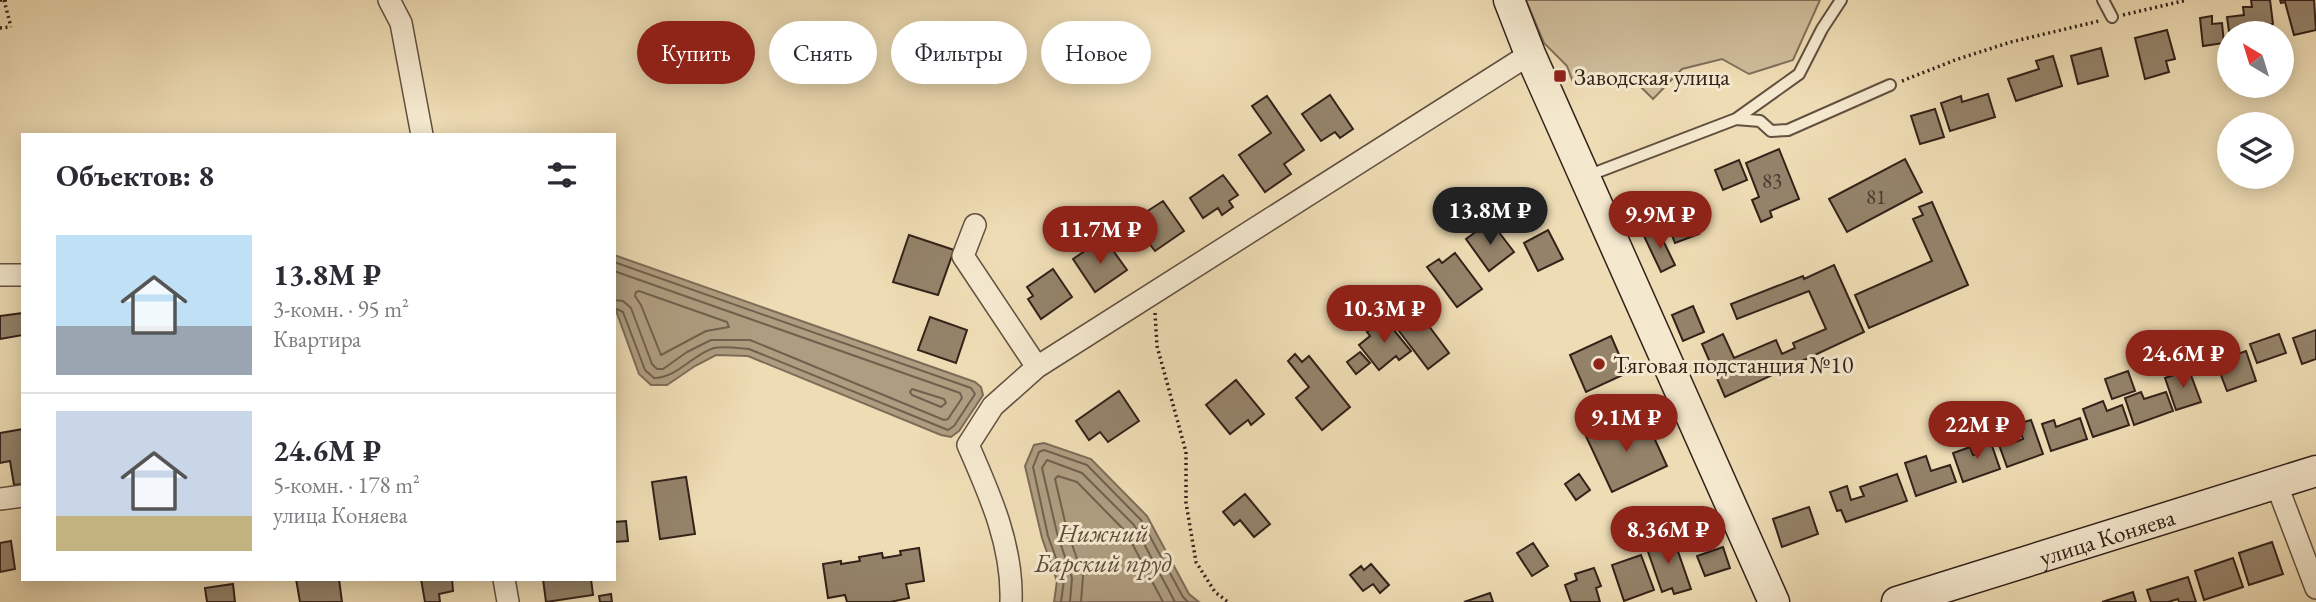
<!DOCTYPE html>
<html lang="ru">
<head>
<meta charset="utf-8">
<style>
	:root { --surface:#fff; --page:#f7f7f7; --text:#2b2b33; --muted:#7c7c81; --line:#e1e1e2; --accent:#8f2418 }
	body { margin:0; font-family:"EB Garamond",serif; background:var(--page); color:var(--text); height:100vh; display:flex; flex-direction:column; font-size:26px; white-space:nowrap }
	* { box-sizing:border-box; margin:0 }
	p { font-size:23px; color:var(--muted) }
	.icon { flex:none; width:38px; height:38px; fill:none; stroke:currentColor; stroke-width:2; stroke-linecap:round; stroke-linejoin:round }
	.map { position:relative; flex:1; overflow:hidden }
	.side { position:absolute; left:21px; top:133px; width:595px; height:448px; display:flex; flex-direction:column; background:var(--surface); border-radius:0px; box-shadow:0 4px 18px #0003 }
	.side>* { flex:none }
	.top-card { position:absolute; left:637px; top:21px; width:665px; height:63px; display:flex; gap:14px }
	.needle { width:46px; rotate:322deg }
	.controls { position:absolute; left:2217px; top:21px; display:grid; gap:14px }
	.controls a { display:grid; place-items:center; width:77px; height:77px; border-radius:50%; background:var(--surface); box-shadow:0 4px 18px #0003; font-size:35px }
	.price { position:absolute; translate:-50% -60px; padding:0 16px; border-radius:24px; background:var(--accent); color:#fff; font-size:23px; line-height:46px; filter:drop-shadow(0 2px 4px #0008) }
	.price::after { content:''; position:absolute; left:50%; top:42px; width:21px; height:16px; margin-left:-10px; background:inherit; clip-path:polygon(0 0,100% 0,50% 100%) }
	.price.active { background:#222; color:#fff }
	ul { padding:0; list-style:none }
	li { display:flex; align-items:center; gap:21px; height:175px; padding:0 35px }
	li+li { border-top:2px solid var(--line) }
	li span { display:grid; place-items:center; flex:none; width:196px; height:140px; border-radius:0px; color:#555 }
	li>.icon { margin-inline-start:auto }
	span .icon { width:84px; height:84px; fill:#fffc; stroke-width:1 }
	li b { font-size:30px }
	h2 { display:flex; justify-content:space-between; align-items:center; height:84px; padding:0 35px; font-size:30px }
	.pill { padding:0 24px; border-radius:32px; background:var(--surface); box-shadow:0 4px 18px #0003; font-size:24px; line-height:63px }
	.pill.active { background:var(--accent); color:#fff }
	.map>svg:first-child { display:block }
	.green { fill:#cebc9a; stroke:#806f5a; stroke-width:2 }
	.water { fill:#ae9d80; stroke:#7d6c57; stroke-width:2 }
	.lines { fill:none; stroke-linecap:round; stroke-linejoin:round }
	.shore { stroke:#70604d; stroke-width:2 }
	.building { fill:#94836a; stroke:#33221a; stroke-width:2 }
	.lane-casing { stroke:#625040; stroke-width:14 }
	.street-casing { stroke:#625040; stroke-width:24 }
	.secondary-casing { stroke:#33221a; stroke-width:33 }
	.path { stroke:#33221a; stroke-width:3.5; stroke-dasharray:2 3.5; stroke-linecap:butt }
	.lane { stroke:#f4e8ce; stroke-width:10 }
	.street { stroke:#f4e8ce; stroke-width:21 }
	.secondary { stroke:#f4e8ce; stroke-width:30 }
	.path-bridge { stroke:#33221a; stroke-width:3.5; stroke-dasharray:2 3.5; stroke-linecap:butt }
	.poi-dot { fill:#8f2418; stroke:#f4e8ce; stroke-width:2.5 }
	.labels { text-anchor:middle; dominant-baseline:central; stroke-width:6; stroke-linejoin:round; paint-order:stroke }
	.number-label { font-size:21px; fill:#4b3a2e }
	.poi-label { font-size:24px; fill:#33221a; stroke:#f4e8ce; text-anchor:start }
	.street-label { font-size:24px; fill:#33221a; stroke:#f4e8ce }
	.water-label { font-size:26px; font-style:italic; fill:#5e4d3e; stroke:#f4e8ce }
</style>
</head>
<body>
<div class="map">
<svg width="2316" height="602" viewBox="0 0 2316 602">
	<rect width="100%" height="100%" fill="#eedcb4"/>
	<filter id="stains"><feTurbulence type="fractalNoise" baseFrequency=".00286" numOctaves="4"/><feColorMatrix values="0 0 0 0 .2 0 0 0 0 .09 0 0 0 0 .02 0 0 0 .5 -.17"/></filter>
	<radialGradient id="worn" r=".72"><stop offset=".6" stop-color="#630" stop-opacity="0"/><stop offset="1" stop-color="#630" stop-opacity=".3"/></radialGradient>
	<path class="green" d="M1526,0h294l-27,60 -44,14 -27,-15 -40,10 -29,30 -21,-21 -58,7 -7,-19 -23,-23z"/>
	<path class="water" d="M614,255l361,127 6,5 2,8 -24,36 -8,6 -10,-2 -193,-79 -32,-1 -21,11 -28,19h-16l-12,-11 -25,-69z
		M1044,443l47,16 56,57 42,78 10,8h-145l3,-21 -15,-43 -17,-72 9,-21z"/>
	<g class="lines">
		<path class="shore" d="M614,262l357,126 4,6 -21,32 -6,4 -199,-81c-11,-1 -24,-3 -35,-1 -21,6 -37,30 -60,30l-9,-8 -22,-58 -9,-4
			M614,271l346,122 2,5 -14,21 -4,1 -194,-80h-39l-24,12 -24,17h-6l-5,-5 -21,-56 -8,-7 -9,-1
			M639,291l88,31 2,5 -23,4 -45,24 -20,-50 -6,-9 1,-4z
			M912,389l32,10 2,4 -5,4 -29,-12 -2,-3z
			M1061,602l3,-22 -16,-44 -15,-69 6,-15 5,-2 43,15 54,55 42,77 5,5
			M1070,602l2,-24 -15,-45 -15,-65 5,-8 35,13 52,52 41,77
			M1081,602l2,-26 -16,-46 -12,-51 3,-3 19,6 49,50 37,70"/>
	</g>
	<path class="building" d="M2251,0h19l3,24 -6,1 1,8h-38v5l-3,-21 17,-2 -1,-8h9z
		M2280,0h34l2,30 -22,5 -9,-33 -4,1z
		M2212,16v8l10,-1 2,20 -21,3 -3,-28z
		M2167,30l8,29 -9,2 3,11 -24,7 -10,-41z
		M2101,48l7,28 -30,8 -7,-28z
		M2053,56l9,30 -46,15 -8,-22 31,-10 -3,-8z
		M1988,94l7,23 -45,14 -9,-28 20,-7 1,6z
		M1330,95l23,34 -13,9 -5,-6 -14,9 -19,-27z
		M1267,96l37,54 -20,14 7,10 -26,18 -26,-37 32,-22 -19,-27z
		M1935,109l9,28 -24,7 -9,-28z
		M1779,149l20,50 -29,12 2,6 -11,5 -9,-22 7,-3 -13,-34z
		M1905,159l17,33 -75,40 -18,-33z
		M1739,160l8,20 -24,10 -8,-20z
		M1223,175l15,20 -9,6 4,6 -11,8 -4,-7 -15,10 -13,-20z
		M1682,192l17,42 -24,9 -16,-41z
		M1642,196l3,11 13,-5 6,17 -25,8 -10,-27z
		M1163,201l21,30 -29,20 -7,-9 -11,7 -13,-20 8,-6 3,4 14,-10 -3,-5z
		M1932,202l36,83 -99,43 -14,-33 77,-34 -19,-42 10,-4 -4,-8z
		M1495,227l19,25 -25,19 -23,-32 15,-11 5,6z
		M1548,230l15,29 -25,12 -14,-28z
		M1658,230l17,35 -14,7 -17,-36z
		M909,235l45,15 -16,45 -45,-13z
		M1101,240l8,11 3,-2 15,21 -32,22 -22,-33z
		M1455,253l27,36 -25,18 -30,-40 12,-8 3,4z
		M1834,265l30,67 -139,65 -23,-53 21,-10 11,24 42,-18 6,14 13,-6 -2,-5 33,-14 -17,-38 -72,28 -6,-15 72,-28 1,3z
		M1053,269l19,28 -31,22 -13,-20 5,-3 -6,-9z
		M1693,306l11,26 -21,9 -11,-26z
		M1417,310l32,43 -21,16 -29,-38 10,-8 -4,-4z
		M23,313v22l-23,4v-23z
		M930,317l37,13 -11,33 -38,-13z
		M1384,318l27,33 -12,9 -3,-4 -17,14 -20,-25 11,-9 -3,-4z
		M2316,330v29l-14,5 -9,-26z
		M2279,334l7,19 -29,10 -7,-19z
		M1611,336l16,37 -41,19 -16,-37z
		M2246,351l10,30 -29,10 -11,-29z
		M1360,352l10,11 -14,11 -9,-12z
		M1295,354l7,8 7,-6 41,51 -28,23 -26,-32 13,-11 -21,-26z
		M2189,370l12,32 -25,8 -11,-32z
		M2128,371l7,20 -23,8 -7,-20z
		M1236,380l28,34 -13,11 -3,-5 -18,14 -24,-29z
		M1119,391l20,30 -31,21 -8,-10 -11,8 -13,-19z
		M2141,392l3,7 22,-7 7,19 -39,14 -9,-27z
		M2103,401l4,10 15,-6 7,20 -36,12 -10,-28z
		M2080,418l7,21 -36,12 -9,-27 12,-4 2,7z
		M1646,420l21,46 -55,26 -28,-60 16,-8 7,14z
		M2031,420l12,34 -36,13 -9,-25 11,-5 2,7 12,-5 -5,-15z
		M23,429v55l-9,1 -4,-24 -10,2v-30z
		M1990,440l10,29 -37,13 -10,-29 17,-6 3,8 4,-1 -3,-8z
		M1926,456l5,15 19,-6 6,17 -40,14 -11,-33z
		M1579,474l11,16 -14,10 -11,-16z
		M1897,474l10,27 -61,21 -5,-12 -4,1 -7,-19 17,-6 4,14 13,-4 -4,-9z
		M686,477l9,57 -35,5 -8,-57z
		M1245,494l25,30 -16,13 -14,-17 -6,5 -11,-13z
		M1809,507l9,27 -36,13 -9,-28z
		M626,521l2,20 -14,1v-20z
		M1673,537l18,52 -17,5 -2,-6 -10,4 -16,-46z
		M11,541l4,28 -15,3v-29z
		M2272,542l11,32 -34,11 -10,-32z
		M1533,543l15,23 -16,10 -15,-23z
		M1723,547l7,21 -25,8 -8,-20z
		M919,548l5,33 -18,3 3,14 -19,4h-43l-2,-7 -17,3 -5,-34 18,-3v3l19,-3 -1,-4 23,-4 1,5 18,-3 -1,-4z
		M1641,555l13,35 -30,11 -12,-36z
		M2233,558l10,29 -39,13 -9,-29z
		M1371,564l18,21 -9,8 -7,-9 -10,7 -13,-16 11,-9 3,4z
		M1594,568l7,18 -5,2 4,14h-29l-6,-17 12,-5 -2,-6z
		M2188,577l8,25h-17l-1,-3 -10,3h-17l-4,-12z
		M296,579h43l3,23h-42z
		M421,579h31l1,12 -14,3 1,8h-15z
		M543,579h48l2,16 -47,7z
		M233,584l2,18h-28l-2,-14z
		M2133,592l3,10h-34z
		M1490,593l3,9h-29z
		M611,594l1,8h-12l-1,-6z"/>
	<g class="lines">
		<defs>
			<path id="lane" d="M2103,0l9,17
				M1736,119l24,2 11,10 17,-1 102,-45
				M1587,176l149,-57 63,-45 23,-45 19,-29"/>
			<path id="street" d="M389,0l12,23 21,112
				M975,225l-12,31 74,111
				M0,275h23
				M2276,483l40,105
				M0,499l23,-3
				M504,579l4,23
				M1011,602c2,-56 -21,-107 -43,-157l25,-39 44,-39 493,-313"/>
			<g id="secondary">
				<path d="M1509,0l21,54 244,548"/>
				<path id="s1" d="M1897,602l419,-131"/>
			</g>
		</defs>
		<use href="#lane" class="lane-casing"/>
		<use href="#street" class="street-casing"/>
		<use href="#secondary" class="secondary-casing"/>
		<path class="path" d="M0,0h7
			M2123,15l64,-15
			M0,28l11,-1
			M1902,81l53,-21 56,-18 88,-21
			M1155,313l2,33 29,106v51l10,59 19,30 13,10"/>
		<use href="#lane" class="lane"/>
		<use href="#street" class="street"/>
		<use href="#secondary" class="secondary"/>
		<path class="path-bridge" d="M4,0l7,27"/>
	</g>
	<g class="poi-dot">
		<rect x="1553" y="69" width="14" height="14" rx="3.5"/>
		<circle cx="1599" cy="364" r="7"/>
	</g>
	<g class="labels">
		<g class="number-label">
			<text x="1772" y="180">83</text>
			<text x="1876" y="196">81</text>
		</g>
		<g class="poi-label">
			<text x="1574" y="76">Заводская улица</text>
			<text x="1613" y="364">Тяговая подстанция №10</text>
		</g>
		<g class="street-label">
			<text stroke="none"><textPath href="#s1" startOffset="220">улица Коняева</textPath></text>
		</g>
		<g class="water-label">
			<text x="1103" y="533">Нижний<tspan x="1103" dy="30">Барский пруд</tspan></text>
		</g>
	</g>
	<rect width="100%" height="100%" filter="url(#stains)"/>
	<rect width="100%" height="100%" fill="url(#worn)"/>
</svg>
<div class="controls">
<a><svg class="needle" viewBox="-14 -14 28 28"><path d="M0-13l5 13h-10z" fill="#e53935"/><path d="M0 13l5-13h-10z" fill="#7c7c81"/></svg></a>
<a><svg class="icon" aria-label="layers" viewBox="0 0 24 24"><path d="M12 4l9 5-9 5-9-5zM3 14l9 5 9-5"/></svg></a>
</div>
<b class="price active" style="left:1490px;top:247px">13.8M ₽</b>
<b class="price" style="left:1660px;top:251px">9.9M ₽</b>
<b class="price" style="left:1100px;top:266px">11.7M ₽</b>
<b class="price" style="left:1384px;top:345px">10.3M ₽</b>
<b class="price" style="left:2183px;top:390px">24.6M ₽</b>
<b class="price" style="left:1626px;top:454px">9.1M ₽</b>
<b class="price" style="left:1977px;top:461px">22M ₽</b>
<b class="price" style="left:1668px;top:566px">8.36M ₽</b>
<div class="top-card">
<a class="pill active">Купить</a>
<a class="pill">Снять</a>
<a class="pill">Фильтры</a>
<a class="pill">Новое</a>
</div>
<section class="side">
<h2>Объектов: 8<svg class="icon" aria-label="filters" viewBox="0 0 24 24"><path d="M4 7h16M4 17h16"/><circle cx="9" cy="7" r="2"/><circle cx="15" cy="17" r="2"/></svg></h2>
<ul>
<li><span style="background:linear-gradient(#bfe0f5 65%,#9aa5b1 0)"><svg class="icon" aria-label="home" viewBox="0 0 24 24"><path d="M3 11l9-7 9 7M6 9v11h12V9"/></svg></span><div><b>13.8M ₽</b><p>3-комн. · 95 m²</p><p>Квартира</p></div></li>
<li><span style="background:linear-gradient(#c9d6e8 75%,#c2b280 0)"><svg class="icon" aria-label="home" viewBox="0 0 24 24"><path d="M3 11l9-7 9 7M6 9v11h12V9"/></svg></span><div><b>24.6M ₽</b><p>5-комн. · 178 m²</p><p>улица Коняева</p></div></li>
</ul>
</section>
</div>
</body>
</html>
